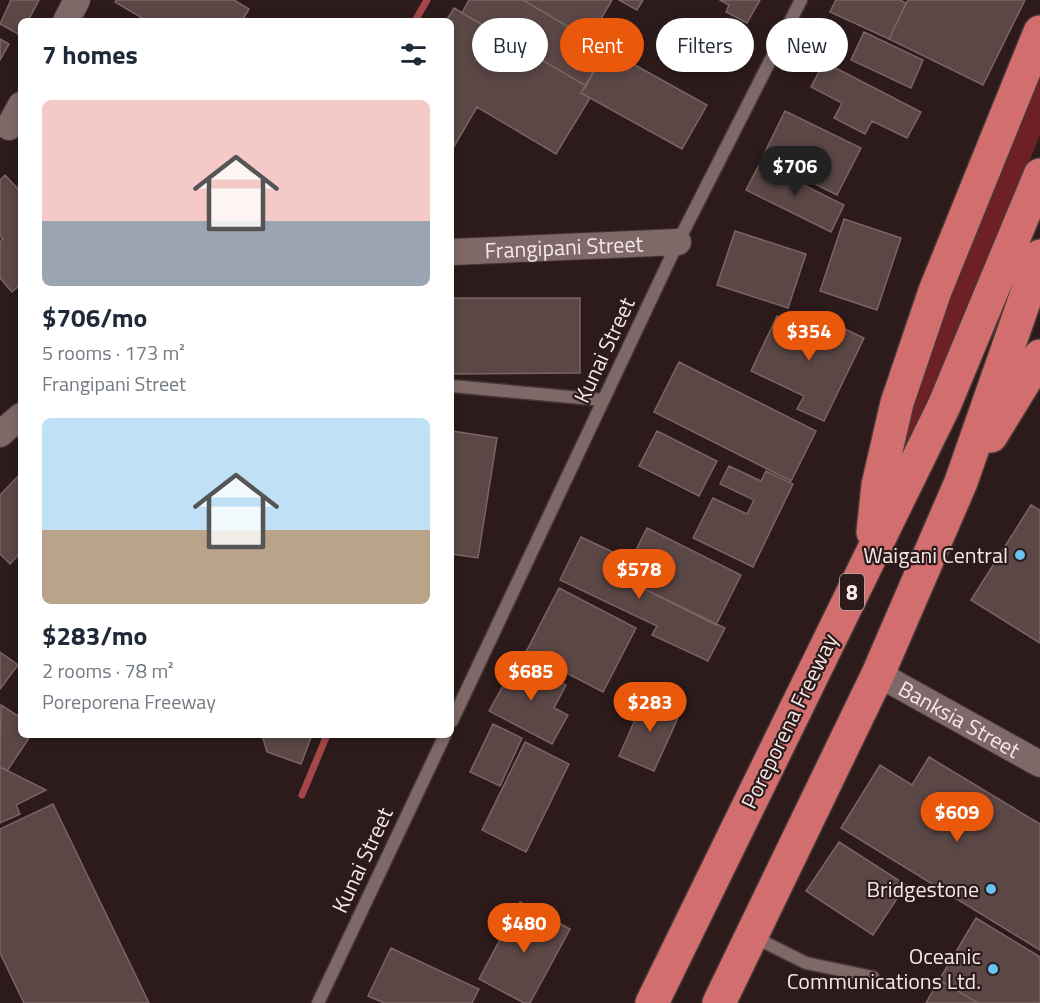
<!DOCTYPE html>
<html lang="en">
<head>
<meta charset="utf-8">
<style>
	:root { --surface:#fff; --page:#f2f2f3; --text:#1f2937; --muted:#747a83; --accent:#ea580c }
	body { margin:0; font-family:"Titillium Web",sans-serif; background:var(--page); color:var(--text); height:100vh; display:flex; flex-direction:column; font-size:22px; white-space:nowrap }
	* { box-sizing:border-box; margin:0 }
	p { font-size:20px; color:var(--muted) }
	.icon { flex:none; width:33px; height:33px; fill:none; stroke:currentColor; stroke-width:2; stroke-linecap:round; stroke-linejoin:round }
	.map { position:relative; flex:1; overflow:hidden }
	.drawer { position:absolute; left:18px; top:18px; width:436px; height:720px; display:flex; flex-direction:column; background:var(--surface); border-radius:9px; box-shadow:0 3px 9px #0003 }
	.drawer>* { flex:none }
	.top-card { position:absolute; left:472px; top:18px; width:477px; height:54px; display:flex; gap:12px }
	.price { position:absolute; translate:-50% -51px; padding:0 14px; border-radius:21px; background:var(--accent); color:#fff; font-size:20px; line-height:39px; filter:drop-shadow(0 2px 3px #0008) }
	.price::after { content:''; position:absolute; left:50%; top:36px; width:18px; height:14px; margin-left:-9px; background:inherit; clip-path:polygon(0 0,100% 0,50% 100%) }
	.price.current { background:#222; color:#fff }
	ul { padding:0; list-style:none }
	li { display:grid; align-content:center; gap:12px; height:318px; padding:0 24px }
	li span { display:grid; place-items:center; height:186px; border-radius:9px; color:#555 }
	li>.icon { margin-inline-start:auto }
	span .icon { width:108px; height:108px; fill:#fffc; stroke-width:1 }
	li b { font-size:26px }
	h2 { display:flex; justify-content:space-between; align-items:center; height:72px; padding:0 24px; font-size:26px }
	.tag { padding:0 21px; border-radius:27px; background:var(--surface); box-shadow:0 3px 9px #0003; font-size:21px; line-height:54px }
	.tag.current { background:var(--accent); color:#fff }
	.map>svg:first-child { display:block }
	.green { fill:#6e2024 }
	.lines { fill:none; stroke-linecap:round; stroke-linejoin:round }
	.stream { stroke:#a54648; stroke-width:7 }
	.building { fill:#5a4746; stroke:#7a6564; stroke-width:1.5 }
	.service-casing { stroke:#453837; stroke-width:15 }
	.minor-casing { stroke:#453837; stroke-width:28 }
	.trunk-casing { stroke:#453837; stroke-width:36 }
	.service { stroke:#7f6968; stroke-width:12 }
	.minor { stroke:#7f6968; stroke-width:26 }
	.trunk { stroke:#d26e6e; stroke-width:33 }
	.poi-dot { fill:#68c4f0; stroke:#2c1b1a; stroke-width:2 }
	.labels { text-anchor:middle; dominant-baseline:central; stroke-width:4.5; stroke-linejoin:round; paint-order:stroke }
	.shield { fill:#2c1b1a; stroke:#b8aaaa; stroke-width:1.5 }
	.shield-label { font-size:21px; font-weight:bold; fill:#f4e8e7 }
	.street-label { font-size:22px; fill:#f4e8e7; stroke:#2c1b1a }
	.poi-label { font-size:22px; fill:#f4e8e7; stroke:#2c1b1a; text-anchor:end }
</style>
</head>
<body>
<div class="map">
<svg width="1040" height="1003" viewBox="0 0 1040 1003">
	<rect width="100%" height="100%" fill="#2c1b1a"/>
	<path class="green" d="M1040,60v75l-62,152 -90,205 7,-48z"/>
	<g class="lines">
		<path class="stream" d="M415,21l12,-21
			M302,795l25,-60"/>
	</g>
	<path class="building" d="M11,0h28l-11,21h-7l-1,14 -20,-11z
		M116,0h118l15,9 -7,12h-95l-32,-19z
		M469,0h54l83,49 -20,37 -124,-73z
		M523,0h89l-23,39z
		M619,0h24l-6,10z
		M720,0h40l-13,23 -21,-11 3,-7z
		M836,0h64l6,3 -17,36 -59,-27z
		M908,0h117l-42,85 -94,-46z
		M454,8l132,78 -5,7 9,5 -34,56 -79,-47 -25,43v-129h-6z
		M864,32l59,28 -12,28 -60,-28z
		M0,39l9,5 -9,16z
		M606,49l101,56 -25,44 -101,-56z
		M824,62l97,50 -14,26 -35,-17 -7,13 -31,-16 8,-15 -31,-16z
		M785,111l76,37 -24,47 -75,-37z
		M760,163l84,42 -13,27 -85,-42z
		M5,175l16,17v92l-9,8 -12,-14v-37l3,-2 -3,-3v-56z
		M844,219l57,19 -24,72 -57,-19z
		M735,231l71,23 -18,54 -71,-23z
		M452,298h128v75l-128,1z
		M777,316l35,16 8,-15 44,21 -40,83 -27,-12 7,-13 -53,-25z
		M679,362l137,69 -25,50 -137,-69z
		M452,431l45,7 -19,120 -26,-4z
		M657,431l60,30 -18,35 -60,-30z
		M729,466l32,15 5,-10 27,13 -40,83 -60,-29 20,-40 34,16 7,-14 -34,-16z
		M21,473v79l-11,12 -10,-10v-59z
		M1031,505l9,5v133l-69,-43z
		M647,528l94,47 -25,50 -94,-47z
		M581,537l49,23 -8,18 103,50 -17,33 -56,-26 5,-9 -97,-46z
		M559,588l77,40 -33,64 -77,-40z
		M0,652l18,13 -18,24z
		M518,659l48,26 -12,23 14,7 -16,29 -63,-33z
		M646,695l35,16 -27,60 -35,-15z
		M1,705l20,13v17h10l-24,36 -7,-4z
		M493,724l29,14 -22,48 -30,-14z
		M262,735h50l-11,29 -34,-12z
		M525,742l44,22 -43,88 -44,-22z
		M929,757l111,67v126l-199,-122 39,-63 32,20z
		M0,767l46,23 -30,15 4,9 -20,9z
		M53,804l96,199h-125l-24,-50v-124z
		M839,842l67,43 -33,50 -67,-44z
		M520,902l50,27 -40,74h-6l-45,-24z
		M976,918l64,39v46h-62l-39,-23z
		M391,948l88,41 -7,14h-88l-16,-7z
		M939,980l39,23h-52z"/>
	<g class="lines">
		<defs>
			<path id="service" d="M452,386l151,14
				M452,721l226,-479 123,-242
				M752,936l54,27 67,14
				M318,1003l127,-268"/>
			<g id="minor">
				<path d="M66,21l11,-21"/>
				<path d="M9,127l12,-22"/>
				<path id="s1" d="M452,252l226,-10"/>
				<path d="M0,434l21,-18"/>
				<path id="s2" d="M878,674l162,90"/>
			</g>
			<path id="trunk" d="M991,436l49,-80
				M873,532l5,-47 19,-82 38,-112 105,-259
				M652,1003l292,-597 96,-231
				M719,1003l159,-329 83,-192 79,-226"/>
		</defs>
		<use href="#service" class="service-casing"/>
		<use href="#minor" class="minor-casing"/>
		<use href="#trunk" class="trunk-casing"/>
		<use href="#service" class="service"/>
		<use href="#minor" class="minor"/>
		<use href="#trunk" class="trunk"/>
	</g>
	<g class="poi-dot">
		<circle cx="1020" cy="555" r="6"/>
		<circle cx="991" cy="889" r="6"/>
		<circle cx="993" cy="969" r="6"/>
	</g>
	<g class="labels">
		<rect class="shield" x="840" y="574" width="24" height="36" rx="4.5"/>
		<g class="shield-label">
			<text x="852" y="592">8</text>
		</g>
		<g class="street-label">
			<text stroke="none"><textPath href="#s1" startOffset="112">Frangipani Street</textPath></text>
			<text transform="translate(604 350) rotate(-65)">Kunai Street</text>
			<text stroke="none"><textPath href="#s2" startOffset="93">Banksia Street</textPath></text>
			<text transform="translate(789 721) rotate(-64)">Poreporena Freeway</text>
			<text transform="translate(362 860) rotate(-65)">Kunai Street</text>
		</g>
		<g class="poi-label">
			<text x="1008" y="555">Waigani Central</text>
			<text x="979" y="889">Bridgestone</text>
			<text x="981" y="956">Oceanic<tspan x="981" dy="25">Communications Ltd.</tspan></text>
		</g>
	</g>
</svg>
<b class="price current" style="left:795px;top:197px">$706</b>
<b class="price" style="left:809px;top:362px">$354</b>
<b class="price" style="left:639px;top:600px">$578</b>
<b class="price" style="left:531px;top:702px">$685</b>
<b class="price" style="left:650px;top:733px">$283</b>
<b class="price" style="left:957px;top:843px">$609</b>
<b class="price" style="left:524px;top:954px">$480</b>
<div class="top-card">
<a class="tag">Buy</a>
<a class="tag current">Rent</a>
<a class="tag">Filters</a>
<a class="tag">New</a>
</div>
<section class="drawer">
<h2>7 homes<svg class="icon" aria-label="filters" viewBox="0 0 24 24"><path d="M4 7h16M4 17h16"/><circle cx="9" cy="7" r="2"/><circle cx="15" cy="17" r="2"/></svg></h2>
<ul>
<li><span style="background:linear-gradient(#f6c9c9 65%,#9aa5b1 0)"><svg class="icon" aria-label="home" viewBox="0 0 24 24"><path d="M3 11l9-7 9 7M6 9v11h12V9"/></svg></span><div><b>$706/mo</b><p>5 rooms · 173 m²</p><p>Frangipani Street</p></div></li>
<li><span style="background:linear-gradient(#bfe0f5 60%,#b9a48a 0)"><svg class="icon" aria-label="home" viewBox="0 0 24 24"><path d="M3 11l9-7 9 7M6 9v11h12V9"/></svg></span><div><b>$283/mo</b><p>2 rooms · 78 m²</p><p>Poreporena Freeway</p></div></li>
</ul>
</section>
</div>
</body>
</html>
